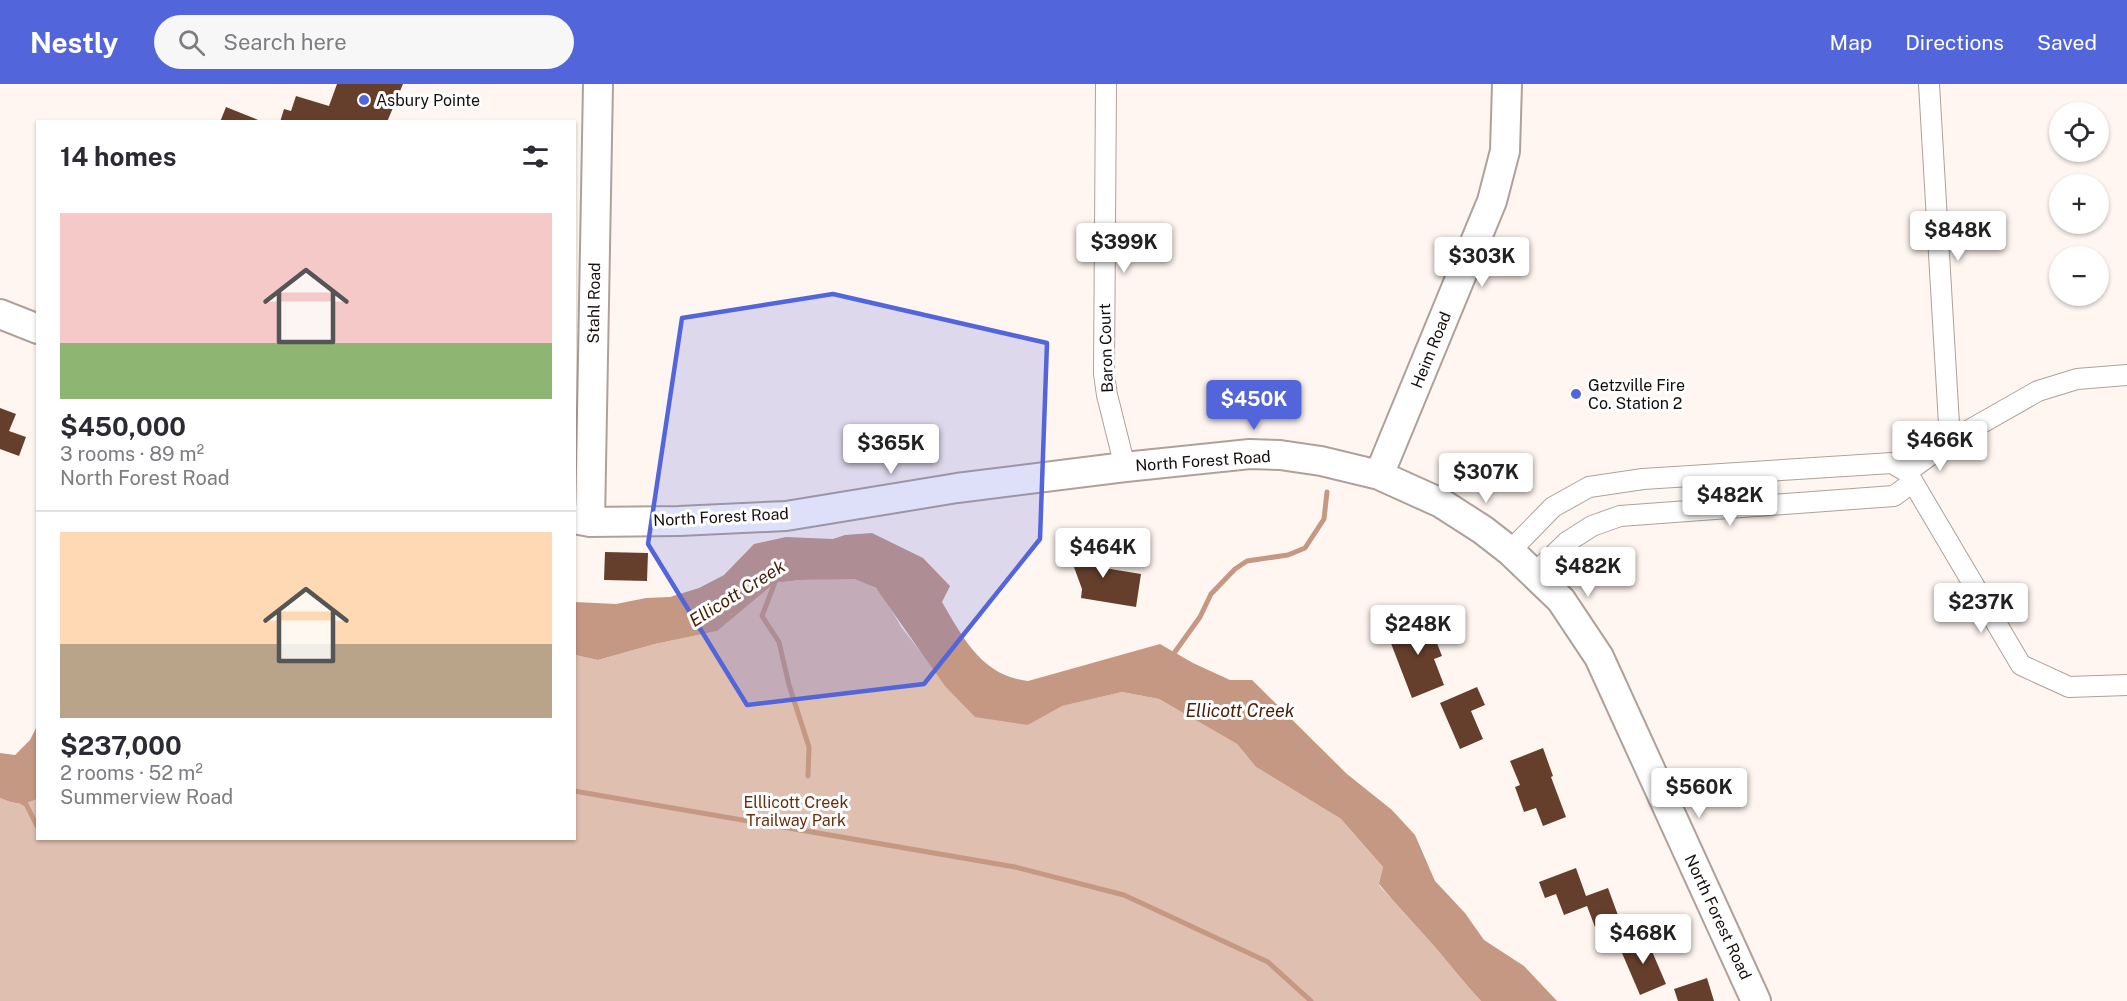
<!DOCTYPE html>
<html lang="en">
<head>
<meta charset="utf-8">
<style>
	:root { --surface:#fff; --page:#f7f7f7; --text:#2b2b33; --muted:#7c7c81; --line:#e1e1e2; --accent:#5365db }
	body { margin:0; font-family:"Public Sans",sans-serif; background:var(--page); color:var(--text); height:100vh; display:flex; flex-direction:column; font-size:22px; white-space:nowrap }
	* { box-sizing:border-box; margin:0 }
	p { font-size:20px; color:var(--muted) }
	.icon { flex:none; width:33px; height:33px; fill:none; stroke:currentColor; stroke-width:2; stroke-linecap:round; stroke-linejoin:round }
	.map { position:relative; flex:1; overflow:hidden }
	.details { position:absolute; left:36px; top:36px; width:540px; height:720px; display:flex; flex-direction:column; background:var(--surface); border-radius:0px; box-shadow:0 2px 4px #0004 }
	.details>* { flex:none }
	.tools { position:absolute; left:2049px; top:18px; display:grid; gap:12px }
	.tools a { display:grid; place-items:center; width:60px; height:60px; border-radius:50%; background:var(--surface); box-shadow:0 2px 4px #0004; font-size:30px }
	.price { position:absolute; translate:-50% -51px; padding:0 14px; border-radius:6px; background:#fff; color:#222; font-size:20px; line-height:39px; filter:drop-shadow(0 2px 3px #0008) }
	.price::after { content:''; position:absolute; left:50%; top:36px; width:18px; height:14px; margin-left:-9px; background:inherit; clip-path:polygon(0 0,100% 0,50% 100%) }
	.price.current { background:var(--accent); color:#fff }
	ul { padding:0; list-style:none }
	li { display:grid; align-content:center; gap:12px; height:318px; padding:0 24px }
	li+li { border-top:2px solid var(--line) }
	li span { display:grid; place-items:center; height:186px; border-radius:0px; color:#555 }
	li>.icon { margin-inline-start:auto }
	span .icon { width:108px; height:108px; fill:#fffc; stroke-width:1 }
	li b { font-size:26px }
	h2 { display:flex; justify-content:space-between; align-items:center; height:72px; padding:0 24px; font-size:26px }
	header { display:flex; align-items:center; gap:36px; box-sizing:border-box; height:84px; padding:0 30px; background:var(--accent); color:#fff }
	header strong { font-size:28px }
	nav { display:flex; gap:33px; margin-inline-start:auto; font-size:21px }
	.search { width:420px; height:54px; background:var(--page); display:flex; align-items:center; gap:15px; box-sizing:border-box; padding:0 21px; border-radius:33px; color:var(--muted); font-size:22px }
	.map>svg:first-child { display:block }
	.green { fill:#dfbfb0 }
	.water { fill:#c59883 }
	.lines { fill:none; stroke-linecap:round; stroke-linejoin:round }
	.stream { stroke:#c59883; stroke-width:5 }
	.building { fill:#663f2c }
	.street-casing { stroke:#afa19a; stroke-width:22 }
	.secondary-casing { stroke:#afa19a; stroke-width:32 }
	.street { stroke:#fff; stroke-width:20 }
	.secondary { stroke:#fff; stroke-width:28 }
	.marked { fill:#5365db; fill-opacity:0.2; stroke:#5365db; stroke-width:4.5; stroke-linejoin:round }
	.poi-dot { fill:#5365db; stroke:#fff; stroke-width:2 }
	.labels { text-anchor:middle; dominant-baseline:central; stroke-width:6; stroke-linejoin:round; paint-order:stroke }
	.poi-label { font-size:16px; fill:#140f0d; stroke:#fff; text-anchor:start }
	.street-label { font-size:16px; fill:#140f0d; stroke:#fff }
	.park-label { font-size:16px; fill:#682e0f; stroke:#fff }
	.water-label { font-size:18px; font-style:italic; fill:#491e07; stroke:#fff }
</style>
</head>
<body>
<header>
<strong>Nestly</strong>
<div class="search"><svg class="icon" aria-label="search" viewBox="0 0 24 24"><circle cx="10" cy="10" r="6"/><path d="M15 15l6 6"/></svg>Search here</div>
<nav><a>Map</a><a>Directions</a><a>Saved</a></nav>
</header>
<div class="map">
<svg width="2127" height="917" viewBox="0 0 2127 917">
	<rect width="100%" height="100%" fill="#fff6f1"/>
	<path class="green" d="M831,495h29l20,12 22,37 23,29 19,28 84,40 33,-19 61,-14 37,7 78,45 19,23 85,52 42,48 -4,18c18,21 38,41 57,63 15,18 29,36 45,53h-1481v-203c15,6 22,8 37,1l1,39h536l1,-183 23,5 57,-16 61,-13 59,-48 25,-3z"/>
	<path class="water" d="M872,449l51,25 27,28 -8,16c21,36 40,74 86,79l132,-37 33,19 37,17h22l95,94 45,36 23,25 20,46 30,32 19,27 40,26 33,35h-76c-16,-17 -30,-35 -46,-54 -18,-21 -38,-41 -56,-63l4,-17 -42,-48 -85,-52 -19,-23 -78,-45 -37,-7 -60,14 -34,19 -53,-8 -31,-32 -68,-97 -21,-9 -55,1 -25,3 -58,48 -62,13 -57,16 -23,-5v-53l41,2 30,-6 24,-1 29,-9 25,-13 30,-31 32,-7 47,2 12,-4z
		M37,642v73c-15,7 -22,5 -37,-1v-45l15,2 15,-15z"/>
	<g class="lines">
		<path class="stream" d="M777,493l-15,39 17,26 10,43 20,62 -1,29
			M1172,572l28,-39 11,-23 24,-25 12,-8 41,-6 17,-7 19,-29 3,-27
			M574,707l441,76 109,28 144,67 43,39
			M22,718l4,2 12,24"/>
	</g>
	<path class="building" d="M337,0h66l-16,38 -6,-2 -1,2h-100l4,-13 7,2 5,-15 33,10z
		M226,23l25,10 12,5h-43z
		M0,324l16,6 -7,17 17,6 -7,19 -19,-7z
		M1088,456l10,27 43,7 -5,33 -55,-9 1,-9 -15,-41z
		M605,468l43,1 -1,28 -43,-1z
		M1429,532l6,16 -2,1 9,23 -8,3 10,26 -32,13 -25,-65z
		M1477,603l8,18 -14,6 12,28 -23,10 -20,-46z
		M1543,664l10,28 -2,1 15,40 -23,9 -7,-18 -12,4 -9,-25 5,-2 -10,-24z
		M1576,784l10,28 22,-8 11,30 -24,9 -8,-21 -23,9 -8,-21 -11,4 -6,-16z
		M1645,851l21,49 -26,11 -21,-49z
		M1707,894l7,23h-36l-4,-12z"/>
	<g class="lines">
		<defs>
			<path id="street" d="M1106,0l-2,290 3,21 18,72
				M1929,0l21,357
				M1907,388l43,-31 88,-50 39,-12 50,-4
				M1510,467l43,-44 36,-20 54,-8 249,-16 15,9 114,193 48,22 58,-2
				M1535,489l32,-31 25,-16 28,-10 274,-20 19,-14"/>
			<path id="secondary" d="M0,230l38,15
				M1379,391l113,-274 13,-50 2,-67
				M574,435l16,3 89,-1 107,-5 171,-28 168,-21 125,-13 30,1 41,6 58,14 62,28 42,27 27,21 51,49 38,57 157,344
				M590,438l8,-438"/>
		</defs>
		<use href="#street" class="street-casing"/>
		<use href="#secondary" class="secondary-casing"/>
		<use href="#street" class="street"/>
		<use href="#secondary" class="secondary"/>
	</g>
	<path class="marked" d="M833,210l214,49 -7,196 -116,145 -177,21 -99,-161 34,-226z"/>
	<g class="poi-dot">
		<circle cx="364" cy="16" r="6"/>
		<circle cx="1576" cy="310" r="6"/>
	</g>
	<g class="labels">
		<g class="poi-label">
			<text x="376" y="16">Asbury Pointe</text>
			<text x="1588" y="301">Getzville Fire<tspan x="1588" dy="18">Co. Station 2</tspan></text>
		</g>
		<g class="street-label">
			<text transform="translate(594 219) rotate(-89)">Stahl Road</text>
			<text transform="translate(1106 264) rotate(-92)">Baron Court</text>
			<text transform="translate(1431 266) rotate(-68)">Heim Road</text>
			<text transform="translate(1203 377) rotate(-4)">North Forest Road</text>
			<text transform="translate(721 433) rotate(-3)">North Forest Road</text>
			<text transform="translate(1718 833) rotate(65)">North Forest Road</text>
		</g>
		<g class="park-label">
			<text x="796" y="718">Elllicott Creek<tspan x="796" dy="18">Trailway Park</tspan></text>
		</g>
		<g class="water-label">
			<text transform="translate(737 509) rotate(-32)">Ellicott Creek</text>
			<text x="1240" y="626">Ellicott Creek</text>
		</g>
	</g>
</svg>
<div class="tools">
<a><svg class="icon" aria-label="locate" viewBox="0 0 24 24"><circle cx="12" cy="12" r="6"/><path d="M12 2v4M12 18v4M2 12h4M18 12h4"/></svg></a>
<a>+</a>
<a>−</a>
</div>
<b class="price" style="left:1958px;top:178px">$848K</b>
<b class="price" style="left:1124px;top:190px">$399K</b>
<b class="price" style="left:1482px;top:204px">$303K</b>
<b class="price current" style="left:1254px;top:347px">$450K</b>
<b class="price" style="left:1940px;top:388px">$466K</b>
<b class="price" style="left:891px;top:391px">$365K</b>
<b class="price" style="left:1486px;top:420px">$307K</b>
<b class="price" style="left:1730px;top:443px">$482K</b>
<b class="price" style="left:1103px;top:495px">$464K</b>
<b class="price" style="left:1588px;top:514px">$482K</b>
<b class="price" style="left:1981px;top:550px">$237K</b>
<b class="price" style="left:1418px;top:572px">$248K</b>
<b class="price" style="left:1699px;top:735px">$560K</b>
<b class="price" style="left:1643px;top:881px">$468K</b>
<section class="details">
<h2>14 homes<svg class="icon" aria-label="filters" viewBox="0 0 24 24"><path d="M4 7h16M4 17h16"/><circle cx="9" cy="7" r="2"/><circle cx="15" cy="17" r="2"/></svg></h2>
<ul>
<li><span style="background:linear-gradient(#f6c9c9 70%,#8fb573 0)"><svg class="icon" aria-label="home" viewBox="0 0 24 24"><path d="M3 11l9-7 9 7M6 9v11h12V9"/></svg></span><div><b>$450,000</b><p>3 rooms · 89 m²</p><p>North Forest Road</p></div></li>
<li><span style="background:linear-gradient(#ffd9b3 60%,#b9a48a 0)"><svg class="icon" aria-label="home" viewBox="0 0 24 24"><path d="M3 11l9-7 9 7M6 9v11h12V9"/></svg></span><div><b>$237,000</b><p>2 rooms · 52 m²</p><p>Summerview Road</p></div></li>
</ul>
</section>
</div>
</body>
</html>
